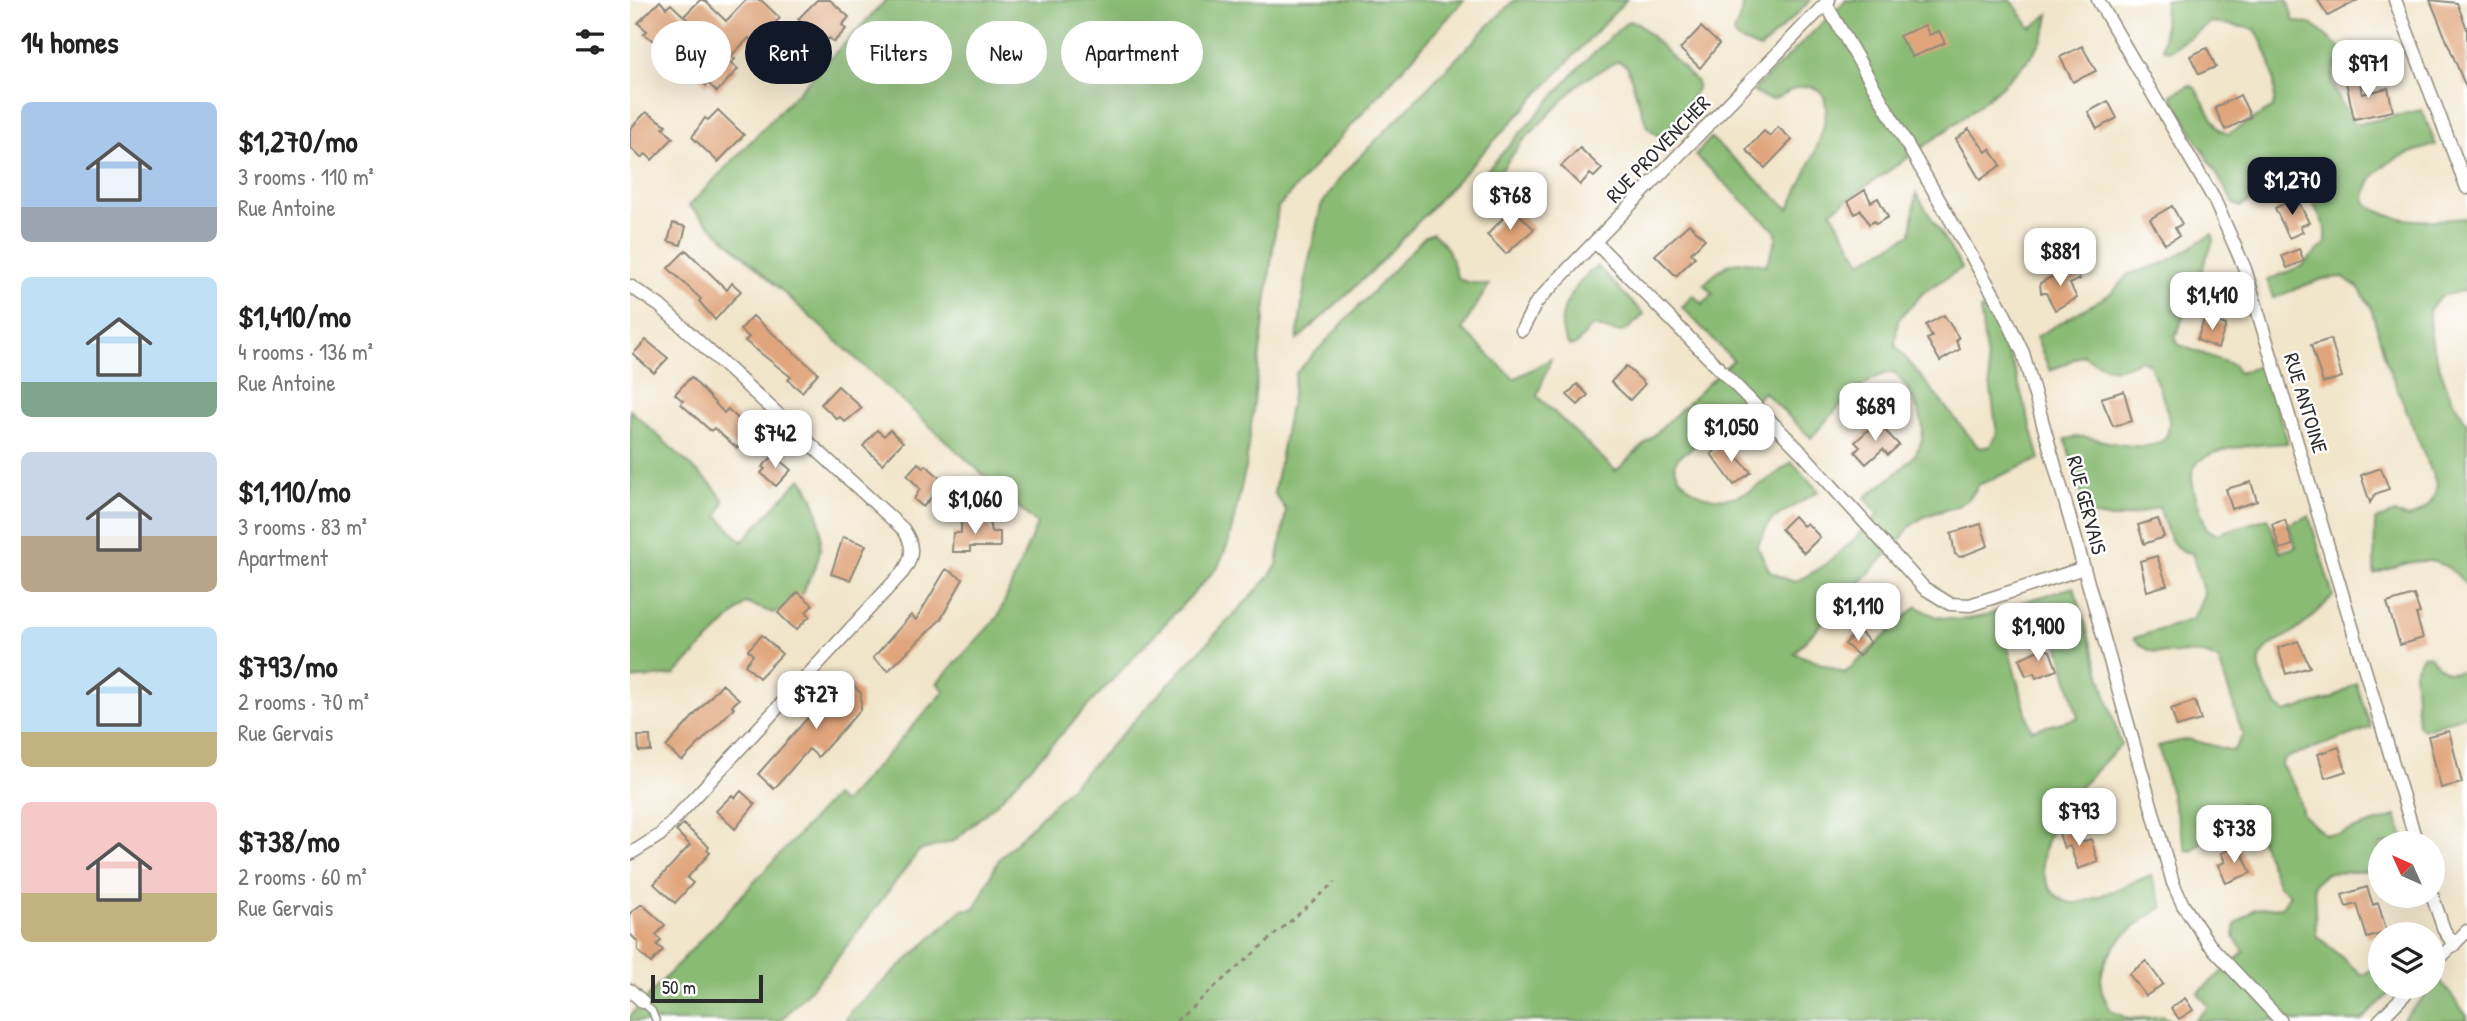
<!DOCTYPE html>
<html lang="en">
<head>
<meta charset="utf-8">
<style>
	:root { --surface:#fff; --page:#f6f6f6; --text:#222; --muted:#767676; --accent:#111827 }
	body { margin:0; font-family:"Patrick Hand",sans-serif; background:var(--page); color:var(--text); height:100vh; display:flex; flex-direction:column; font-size:26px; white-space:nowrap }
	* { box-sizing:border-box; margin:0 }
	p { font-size:23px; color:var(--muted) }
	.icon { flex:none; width:38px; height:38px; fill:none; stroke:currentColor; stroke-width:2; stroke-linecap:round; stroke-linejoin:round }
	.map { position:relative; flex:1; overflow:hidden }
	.details { display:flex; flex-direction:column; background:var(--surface); width:630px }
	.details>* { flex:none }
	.guide { position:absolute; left:21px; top:21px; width:665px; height:63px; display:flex; gap:14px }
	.needle { width:46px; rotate:315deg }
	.tools { position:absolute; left:1738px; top:831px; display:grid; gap:14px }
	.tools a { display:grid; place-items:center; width:77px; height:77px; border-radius:50%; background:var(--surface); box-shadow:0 7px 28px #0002; font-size:35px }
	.scale { position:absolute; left:21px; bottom:18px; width:112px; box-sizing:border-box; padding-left:7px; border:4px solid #2b2b2b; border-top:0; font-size:19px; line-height:24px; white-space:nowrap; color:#2b2b2b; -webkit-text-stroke:5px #fff; paint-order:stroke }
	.price { position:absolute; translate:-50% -60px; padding:0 16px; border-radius:14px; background:#fff; color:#222; font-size:23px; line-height:46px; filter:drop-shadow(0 2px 4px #0008) }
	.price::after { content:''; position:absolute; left:50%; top:42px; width:21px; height:16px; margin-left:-10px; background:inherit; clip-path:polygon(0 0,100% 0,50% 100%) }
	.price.selected { background:var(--accent); color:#fff }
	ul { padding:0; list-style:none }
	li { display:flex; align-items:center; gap:21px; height:175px; padding:0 21px }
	li span { display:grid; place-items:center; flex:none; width:196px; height:140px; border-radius:10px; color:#555 }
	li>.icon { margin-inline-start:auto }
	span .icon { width:84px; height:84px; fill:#fffc; stroke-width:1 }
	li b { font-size:30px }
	h2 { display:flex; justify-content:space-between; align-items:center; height:84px; padding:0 21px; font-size:30px }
	.pill { padding:0 24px; border-radius:32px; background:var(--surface); box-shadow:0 7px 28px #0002; font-size:24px; line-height:63px }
	.pill.selected { background:var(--accent); color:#fff }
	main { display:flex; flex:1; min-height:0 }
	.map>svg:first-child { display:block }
	.forest { fill:#8abb74; stroke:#5a7350; stroke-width:2; fill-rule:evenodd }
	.building { fill:#e0a57b }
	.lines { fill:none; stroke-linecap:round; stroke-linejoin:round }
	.lane-casing { stroke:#8e887a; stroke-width:9 }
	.street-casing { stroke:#8e887a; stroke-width:15 }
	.path { stroke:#8e887a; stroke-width:2.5; stroke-dasharray:5 5; stroke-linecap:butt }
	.lane { stroke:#fff; stroke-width:6 }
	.street { stroke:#fff; stroke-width:12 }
	.labels { text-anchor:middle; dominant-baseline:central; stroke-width:5; stroke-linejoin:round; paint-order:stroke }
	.street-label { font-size:21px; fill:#2b2b2b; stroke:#fff }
</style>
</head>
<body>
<main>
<section class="details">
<h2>14 homes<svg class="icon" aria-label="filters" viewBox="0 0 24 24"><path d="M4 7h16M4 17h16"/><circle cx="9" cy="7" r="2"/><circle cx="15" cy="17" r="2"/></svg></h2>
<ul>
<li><span style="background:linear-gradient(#a9c7e8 75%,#9aa5b1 0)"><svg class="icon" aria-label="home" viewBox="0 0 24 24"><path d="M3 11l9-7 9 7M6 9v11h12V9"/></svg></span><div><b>$1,270/mo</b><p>3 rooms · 110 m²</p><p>Rue Antoine</p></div></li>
<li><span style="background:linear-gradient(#bfe0f5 75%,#7fa58c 0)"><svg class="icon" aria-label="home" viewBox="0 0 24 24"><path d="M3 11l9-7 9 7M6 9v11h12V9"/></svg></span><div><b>$1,410/mo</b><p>4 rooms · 136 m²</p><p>Rue Antoine</p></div></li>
<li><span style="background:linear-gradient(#c9d6e8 60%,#b9a48a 0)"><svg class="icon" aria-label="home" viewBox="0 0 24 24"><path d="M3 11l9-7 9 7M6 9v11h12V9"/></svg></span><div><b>$1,110/mo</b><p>3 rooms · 83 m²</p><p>Apartment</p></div></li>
<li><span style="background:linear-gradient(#bfe0f5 75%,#c2b280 0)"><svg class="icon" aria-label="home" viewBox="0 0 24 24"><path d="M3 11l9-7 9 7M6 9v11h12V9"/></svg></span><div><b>$793/mo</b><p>2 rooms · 70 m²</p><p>Rue Gervais</p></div></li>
<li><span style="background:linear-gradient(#f6c9c9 65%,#c2b280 0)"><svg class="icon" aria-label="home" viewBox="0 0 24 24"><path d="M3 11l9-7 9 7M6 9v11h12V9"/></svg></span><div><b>$738/mo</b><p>2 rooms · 60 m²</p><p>Rue Gervais</p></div></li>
</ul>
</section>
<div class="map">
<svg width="1837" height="1021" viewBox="0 0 1837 1021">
	<rect width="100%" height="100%" fill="#fff"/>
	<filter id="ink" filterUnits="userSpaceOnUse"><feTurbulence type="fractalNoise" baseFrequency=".0143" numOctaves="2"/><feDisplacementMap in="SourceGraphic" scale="14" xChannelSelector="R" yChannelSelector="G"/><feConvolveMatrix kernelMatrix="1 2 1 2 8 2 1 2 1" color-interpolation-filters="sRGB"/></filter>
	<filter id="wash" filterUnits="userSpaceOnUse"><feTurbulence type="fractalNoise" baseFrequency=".00686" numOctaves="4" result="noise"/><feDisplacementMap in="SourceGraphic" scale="28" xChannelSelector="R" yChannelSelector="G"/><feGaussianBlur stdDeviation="1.57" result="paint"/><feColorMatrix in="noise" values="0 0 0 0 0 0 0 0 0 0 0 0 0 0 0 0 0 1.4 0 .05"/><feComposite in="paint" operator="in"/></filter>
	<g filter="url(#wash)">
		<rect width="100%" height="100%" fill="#f1e5ca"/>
		<path class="forest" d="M256,0h578l-186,207 -32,259 -17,75 -11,26 -220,235 -44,39 -35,10 -90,118 -49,52h-150v-5l204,-220 9,7 102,-112 -8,-8 61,-66 39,-93 -348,-318z
			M884,0h112l-254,271 -75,69 10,-71 14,-63 22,-32z
			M1112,0h69l-51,49 -22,-9 -4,-7 9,-25z
			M1216,0h165l20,28 18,-14c-1,7 -2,15 -5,21 -22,53 -163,139 -213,176l30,51 50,-28 5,-41 46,75 -38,24 -26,28 -3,25 84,103 11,-2 7,-13 -17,-123 7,-3 27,61 26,91 -62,26c-17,37 -54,14 -77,54l-107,114 51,20 72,-67c23,18 55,16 81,5l33,119 47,-12 -26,-99 -30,-17 52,-15 47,158c-30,30 -101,96 -71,143 5,8 15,16 26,15 18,-2 56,-21 75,-28l12,32c-27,17 -64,42 -62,79 0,8 7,18 10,25l18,8 34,-3 9,5h-1327l5,-9 112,-102 13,-2 24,-49 104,-105 165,-176 9,-13 9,-55 -12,-17 22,-120 129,-137 8,-3c4,5 12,11 15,17 14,30 -2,30 41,35l-27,44 52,50 37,-20 -14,37 79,75 117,-111 -51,-53 11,-12 9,9 11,-10 -9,-10c24,-22 28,-26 62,-19l11,-28 -2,-6 -80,-76 16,-17 78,71c8,-20 71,-129 12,-122 -23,3 -21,23 -48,4zM1264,372c10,9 15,19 21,32 26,47 -18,66 -50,94l14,16c-26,26 -50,54 -85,68l-24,-10 -13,-26 14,-26 48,-29 -27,-29c-30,22 -62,51 -99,28 -9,-6 -17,-15 -19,-26l5,-7 66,-46 19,-19 47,46c18,-21 54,-64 83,-66z
			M1535,0h122l7,21 19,4 39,33 -15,5c-13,21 6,39 15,59l6,2 64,-14 14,35c-31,9 -70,19 -71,57 26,23 67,19 100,16l2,6v66l-26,6 -12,14v13l4,25 18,50 16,25v164c-27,-39 -55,-26 -93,-13l1,-54 20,-7 14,5c17,-8 25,-15 28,-33l-50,-121 -16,-56 -12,-20 -16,-11 -21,2 -49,19 -6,-18 35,-14 24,-23v-14l-20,-40 -6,-7 -13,-1 -47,26 -6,-3 -63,-109 19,-10 6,4 23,41 9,4 45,-27c6,-27 -5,-55 -18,-78l-43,-7 -43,29 -6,-2z
			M998,21l10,2 59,59v7l-29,43 -9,4 -12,-9 -20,-61 -9,-5 -36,20 -60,61 -20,27 -17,14 -13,4 112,-125z
			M1582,234l2,5 -39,99 4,7 55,20 4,8 25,-8 25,78c-22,2 -95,1 -96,33 0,16 10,36 14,52l10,6 52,-16 12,34 16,-5 -8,-23 21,-8 24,80c-10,10 -20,21 -31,30 -11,9 -27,15 -37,24 -15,15 6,52 20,62l48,-14 23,-15 15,45 -86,30 -4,7 15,23 7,27 21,19h15l57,-18 10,27 -26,1v27l-54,2 -12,11 2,51 46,40 18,-10v22h16l-35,34h-167l15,-14 -11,-14 46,-41 -10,-15 1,-12 19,-16 28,-2 8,-13 -11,-8 -32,-79 -7,-4 -48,48 -6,-1 -28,-104 30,-7 45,12 10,-16 -24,-74c-28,-19 -63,7 -85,-23l59,-19 11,-25 -12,-41c-23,-1 -26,-27 -33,-46 -27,8 -45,17 -72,6l-22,-74c7,-1 15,-3 22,-2 19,4 85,26 82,-16 -2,-18 -14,-40 -19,-57l-10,-4c-26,15 -34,8 -58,-5l-32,16 -14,-34 77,-45 15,-18 37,-11z
			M967,266l47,48c-25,26 -21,18 -52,12l-16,19 -7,1c-20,-30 5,-61 28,-80z
			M0,410l84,77 10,14 -6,15 24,26 59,-64c17,21 24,54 17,81 -5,15 -15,31 -22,46l-23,8 -27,-10 -72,72 -44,4z
			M1793,655l7,1c12,15 19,22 37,12v47l-44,15 -5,-4 -4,-55z
			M1810,980l27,36v5h-66z"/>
		<g id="blocks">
			<path class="building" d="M70,0h4l22,21 20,-21h15l19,18 -25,26 -6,-6 -18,18 4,3 -4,4 7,6 -21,23 -9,-9 -2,3 -16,-20 21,-23 -27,-27z
				M187,0h13l19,17 -7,8 4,4 -12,13 -5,-4 -6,6 -25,-25z
				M1688,0h40l-30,16z
				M1800,0l27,3 10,26v61z
				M30,1l6,7 5,-4 20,19 -25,26 -22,-15 3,-3 -9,-8z
				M1295,25l4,10 10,-4 6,12 -33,14 -13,-21z
				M1071,27l18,17 -19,24 -20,-19z
				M1452,46l14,25 -23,11 -13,-25z
				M1577,48l9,19 -17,7 -9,-18z
				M1729,75l3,19 26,-6 5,23 -39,8 -8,-37z
				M1610,95l11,22 -26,13 -10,-22z
				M1478,101l9,17 -20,11 -9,-17z
				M88,110l26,25 -26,27 -26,-25 13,-19 3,2z
				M16,112l20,13 -3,3 10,10 -21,22 -6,-6 -5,4 -11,-11v-18z
				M1148,127l14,13 -27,28 -19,-18 18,-19 6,5z
				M1339,129l17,23 4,-3 11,16 -21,15 -24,-41z
				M950,148l22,21 -8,8 -4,-3 -10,11 -19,-19z
				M1235,190l6,12 7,-4 10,19 -12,7 -2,-3 -5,3 -8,-14 -6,4 -7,-13z
				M1667,198l12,25 -9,3 3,6 -14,6 -14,-30z
				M1542,206l10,18 -7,4 4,8 -14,8 -15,-25z
				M887,212l17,17 -28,25 -19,-19 19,-20 4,4z
				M43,223l13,4 -5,18 -13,-4z
				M1059,224l16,15 -14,14 4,4 -19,19 -21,-21z
				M1669,249l5,12 -17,7 -5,-12z
				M56,250l41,40 5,-7 9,8 -26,29 -16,-19 2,-2 -33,-31z
				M1442,266l8,13 -10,5 7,14 -22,12 -9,-17h-5l-1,-10z
				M1314,315l15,23 -3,3 4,8 -20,12 -13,-22 5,-2 -6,-12z
				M123,316l65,57 -16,19 -14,-12 3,-3 -46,-36 4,-4 -9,-7z
				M1575,317l21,8 -8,23 -21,-8z
				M1701,339l11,38 -19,6 -12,-38z
				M16,340l22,18 -14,15 -21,-19z
				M996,366l19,18 -15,16 -19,-18z
				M61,377l33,36 4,-4 24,23 -15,16 -23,-20 -3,3 -30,-27 2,-3 -8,-7z
				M947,384l11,11 -10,10 -11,-10z
				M208,386l24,22 -17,14 -5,-5 -3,2 -16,-15z
				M1494,391l8,30 -19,5 -12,-28z
				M1247,422l22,23 -11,10 -5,-6 -17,15 -11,-12 5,-5 -5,-5z
				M247,430l7,6 6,-6 13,12 -21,22 -19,-18z
				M1094,443l27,29 -17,13 -23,-31z
				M144,455l17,15 -15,16 -15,-13 4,-4 -3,-2z
				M288,463l6,5 2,-3 18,17 -21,25 -9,-8 6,-10 -13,-14z
				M1751,468l8,21 -14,5 -5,9 -9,-28z
				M1621,482l6,19 -25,8 -6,-20z
				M1164,516l9,10 4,-3 13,14 -16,16 -23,-24z
				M336,519l23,1 2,12h9v15h-30v5h-18l1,-19h8v-12z
				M1528,519l6,18 -20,7 -6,-19z
				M1655,520l8,25 -13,4 -8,-25z
				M1351,524l7,22 -28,11 -5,-3 -4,-21z
				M213,537l23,8 -16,35 -19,-6z
				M1527,556l10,29 -20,6 -7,-30z
				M316,569l17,10 -22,40 -53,52 -15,-13 38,-43 5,5z
				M168,592l15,13 -7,7 4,4 -14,14 -18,-17z
				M1235,593l18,13 -16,17 -16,-15z
				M1784,595l6,18 -4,1 7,24 -23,7 -13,-42z
				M1228,630l13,13 -12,13 -14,-12z
				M132,635l20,19 -23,24 -14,-13 8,-10 -5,-5z
				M1668,641l12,26 -24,7 -8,-26z
				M1413,648l7,3 7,19 -21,8 -2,-5 -8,3 -7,-17z
				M214,677l17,16v16l-43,48 -9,-8 -35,40 -16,-15z
				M92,684l17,15 -7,7 2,2 -52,53 -16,-14z
				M1565,701l6,19 -24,7 -6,-18z
				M1819,731l13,52 -21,5 -13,-52z
				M8,736h12l1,15h-12z
				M1709,747l7,24 -21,7 -7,-24z
				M111,791l14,13 -20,25 -19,-18 16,-16 3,3z
				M53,824l26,23 -2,3 3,3 -23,25 6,5 -18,20 -21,-19 36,-39 -14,-14z
				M1447,828l4,14 10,-3 7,23 -20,7 -8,-23 -6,2 -5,-14z
				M1609,845l12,28 -25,10 -8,-18 7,-3 -4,-9z
				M1737,887l6,18 5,-2 9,29 -20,6 -10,-34 -11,3 -4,-12z
				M12,904l23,21 -9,10 5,5 -4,5 6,5 -12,13 -13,-12v-9l-8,-8v-21z
				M1516,961l17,23 -17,12 -17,-22z
				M1555,998l8,12 -14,9 -8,-11z"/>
		</g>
	</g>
	<g filter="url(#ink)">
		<use href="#blocks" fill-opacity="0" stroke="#8e887a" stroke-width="2"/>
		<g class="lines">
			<defs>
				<path id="lane" d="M13,1003l9,8 4,10"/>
				<path id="street" d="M1468,0l116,199 31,70 172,575
					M1765,0l72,188
					M1196,4l176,305 21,44 150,530 10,22 26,39 72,77
					M965,242l208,212 121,134 26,16 20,1 114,-37
					M0,286l30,20 243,223c11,15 11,29 -1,44l-242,262 -30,19
					M892,330l14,-27 12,-13 281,-290
					M1802,895l12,35 10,15
					M1802,966l35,-35
					M0,990l13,12
					M1749,1021l33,-34"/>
			</defs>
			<use href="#lane" class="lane-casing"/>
			<use href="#street" class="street-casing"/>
			<path class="path" d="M546,1021l159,-139"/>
			<use href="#lane" class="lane"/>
			<use href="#street" class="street"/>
		</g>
	</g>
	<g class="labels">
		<g class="street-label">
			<text transform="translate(1028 149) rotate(-46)">RUE PROVENCHER</text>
			<text transform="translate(1676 403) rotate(73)">RUE ANTOINE</text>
			<text transform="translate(1457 505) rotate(75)">RUE GERVAIS</text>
		</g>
	</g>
</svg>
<div class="tools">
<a><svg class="needle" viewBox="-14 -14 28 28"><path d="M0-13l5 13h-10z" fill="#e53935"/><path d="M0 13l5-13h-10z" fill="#767676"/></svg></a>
<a><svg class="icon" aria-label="layers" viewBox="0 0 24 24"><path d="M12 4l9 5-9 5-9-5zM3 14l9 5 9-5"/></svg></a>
</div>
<div class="scale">50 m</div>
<b class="price" style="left:1738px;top:100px">$971</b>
<b class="price selected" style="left:1662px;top:217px">$1,270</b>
<b class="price" style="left:880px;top:232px">$768</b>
<b class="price" style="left:1430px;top:288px">$881</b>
<b class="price" style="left:1582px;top:332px">$1,410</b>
<b class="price" style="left:1245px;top:443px">$689</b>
<b class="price" style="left:1101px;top:464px">$1,050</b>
<b class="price" style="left:145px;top:470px">$742</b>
<b class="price" style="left:345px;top:536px">$1,060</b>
<b class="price" style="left:1228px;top:643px">$1,110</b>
<b class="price" style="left:1408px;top:663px">$1,900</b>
<b class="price" style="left:186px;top:731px">$727</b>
<b class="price" style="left:1449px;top:848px">$793</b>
<b class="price" style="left:1604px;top:865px">$738</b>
<div class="guide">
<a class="pill">Buy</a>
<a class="pill selected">Rent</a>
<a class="pill">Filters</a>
<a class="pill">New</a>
<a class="pill">Apartment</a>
</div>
</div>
</main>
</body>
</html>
